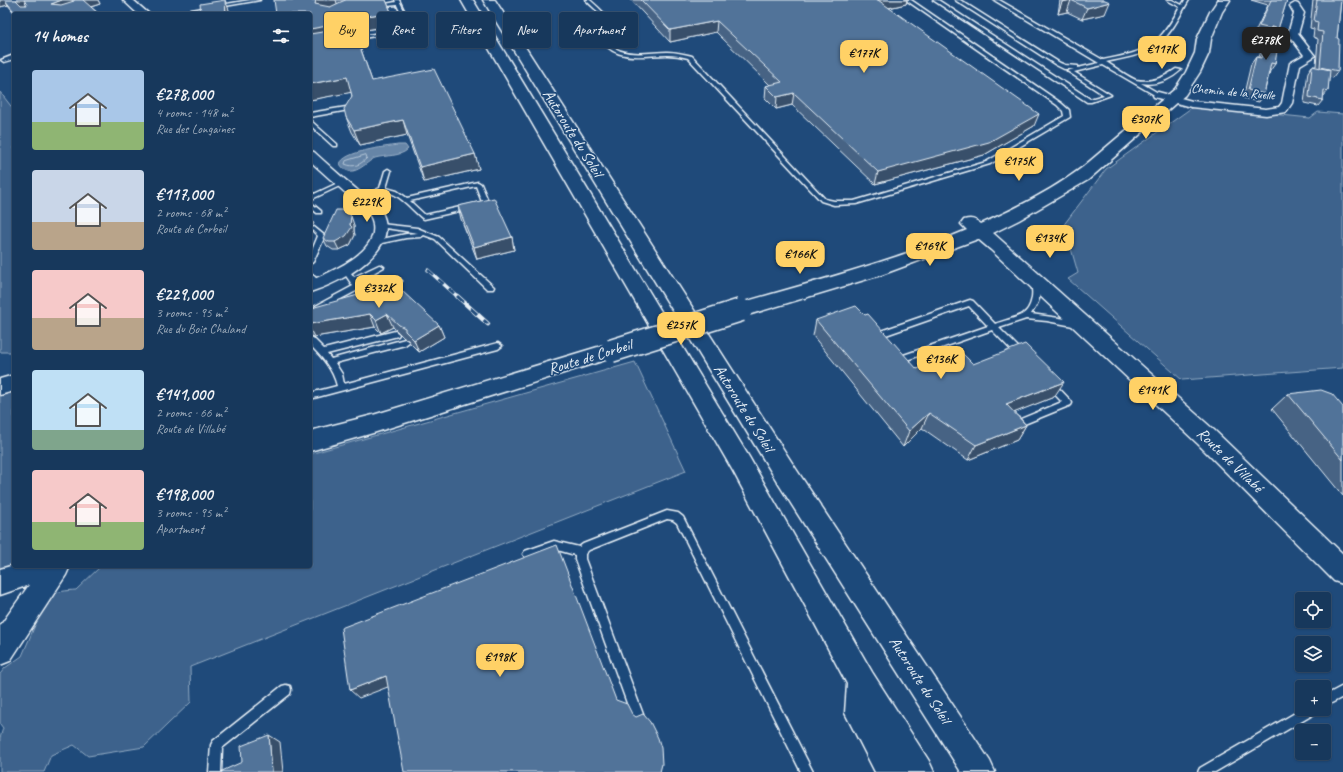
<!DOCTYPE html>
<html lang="en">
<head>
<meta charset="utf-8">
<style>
	:root { --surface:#17385c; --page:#244365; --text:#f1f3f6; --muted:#9eacbb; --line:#365272; --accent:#ffd166 }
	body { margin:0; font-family:Caveat,sans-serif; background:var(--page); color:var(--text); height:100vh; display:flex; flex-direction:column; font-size:15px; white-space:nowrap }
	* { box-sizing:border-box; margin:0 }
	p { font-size:13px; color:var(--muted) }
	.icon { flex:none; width:22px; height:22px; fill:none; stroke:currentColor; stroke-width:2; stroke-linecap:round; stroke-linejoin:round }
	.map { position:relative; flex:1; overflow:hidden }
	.panel { position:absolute; left:12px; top:12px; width:300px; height:556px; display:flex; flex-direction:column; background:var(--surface); border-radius:4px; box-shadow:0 1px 3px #0004,0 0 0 1px var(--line) }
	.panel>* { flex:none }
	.guide { position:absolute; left:324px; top:12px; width:380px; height:36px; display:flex; gap:8px }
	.fabs { position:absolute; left:1295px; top:592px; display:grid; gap:8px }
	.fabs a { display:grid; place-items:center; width:36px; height:36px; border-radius:4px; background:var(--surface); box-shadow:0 1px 3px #0004,0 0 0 1px var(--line); font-size:20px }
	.price { position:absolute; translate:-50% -34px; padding:0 9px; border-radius:8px; background:var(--accent); color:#111; font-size:13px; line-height:26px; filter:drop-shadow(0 1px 2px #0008) }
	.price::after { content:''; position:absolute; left:50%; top:24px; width:12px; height:9px; margin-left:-6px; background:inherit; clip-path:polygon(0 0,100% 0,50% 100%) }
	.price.current { background:#222; color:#fff }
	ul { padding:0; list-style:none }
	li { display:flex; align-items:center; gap:12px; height:100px; padding:0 20px }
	li span { display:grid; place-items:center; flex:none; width:112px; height:80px; border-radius:4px; color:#555 }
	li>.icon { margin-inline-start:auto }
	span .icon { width:48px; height:48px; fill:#fffc; stroke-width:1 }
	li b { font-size:17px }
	h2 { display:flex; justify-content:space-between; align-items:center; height:48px; padding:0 20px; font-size:17px }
	.chip { padding:0 14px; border-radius:4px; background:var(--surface); box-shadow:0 1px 3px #0004,0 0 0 1px var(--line); font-size:14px; line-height:36px }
	.chip.current { background:var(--accent); color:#111 }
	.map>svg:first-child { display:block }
	.green { fill:#3c628c; stroke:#92aac2 }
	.water { fill:#6685a7; stroke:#9ab0c7 }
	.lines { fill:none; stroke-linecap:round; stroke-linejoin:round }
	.shore { stroke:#b4c6d8; stroke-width:1 }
	.lane-casing { stroke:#e8f1f8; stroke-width:3 }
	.street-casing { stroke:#e8f1f8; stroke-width:3 }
	.secondary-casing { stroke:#e8f1f8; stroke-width:3 }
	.highway-casing { stroke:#e8f1f8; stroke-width:3 }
	.lane { fill:#1f4a7a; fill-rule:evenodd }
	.street { fill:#1f4a7a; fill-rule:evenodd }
	.secondary { fill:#1f4a7a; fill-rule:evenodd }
	.highway { fill:#1f4a7a; fill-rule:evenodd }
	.rail-far1-casing { stroke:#e8f1f8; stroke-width:3.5 }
	.rail-casing { stroke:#e8f1f8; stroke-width:4.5 }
	.rail-far1 { stroke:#1f4a7a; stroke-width:2.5; stroke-dasharray:7; stroke-linecap:butt }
	.rail { stroke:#1f4a7a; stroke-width:3; stroke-dasharray:9; stroke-linecap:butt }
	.secondary-bridge-casing { stroke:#e8f1f8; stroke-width:25; stroke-linecap:butt }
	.secondary-bridge { stroke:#1f4a7a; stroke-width:22 }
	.wall { fill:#466384; stroke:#e8f1f8 }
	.shaded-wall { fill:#39506b; stroke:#e8f1f8 }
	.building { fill:#517399; stroke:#e8f1f8 }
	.labels { text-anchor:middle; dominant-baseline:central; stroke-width:3.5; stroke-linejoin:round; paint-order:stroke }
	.far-street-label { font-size:13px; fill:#e8f1f8; stroke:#1f4a7a }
	.street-label { font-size:16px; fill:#e8f1f8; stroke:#1f4a7a }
</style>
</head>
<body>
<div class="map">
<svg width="1343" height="772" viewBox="0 0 1343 772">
	<rect width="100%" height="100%" fill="#1f4a7a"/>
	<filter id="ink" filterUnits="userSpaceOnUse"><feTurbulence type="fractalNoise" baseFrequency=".025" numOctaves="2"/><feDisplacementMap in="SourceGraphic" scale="8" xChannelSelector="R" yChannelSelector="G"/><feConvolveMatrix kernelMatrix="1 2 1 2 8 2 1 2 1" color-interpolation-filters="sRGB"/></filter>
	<g filter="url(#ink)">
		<path class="green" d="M0,92l14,18v242h-14z
			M1194,106l116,12 8,-6 25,2v254l-161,12 -114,-101 10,-6 -8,-28 -14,-10 50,-66z
			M635,362l51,109 -496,196 1,35 -47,45 -56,9 -14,-11 -23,10 -7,17h-44v-34l3,-10 -3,-4v-50l5,-6 17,-12 14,-33v-14c14,-15 19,-18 40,-19l25,-24h209v-112z
			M14,389v177l-14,4v-177z"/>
		<path class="water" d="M398,145h7l3,4c-7,8 -23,6 -33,9 -8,3 -24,24 -35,6 4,-13 45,-17 58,-19z"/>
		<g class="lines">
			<path class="shore" d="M366,155l1,3c-7,7 -13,10 -22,6l1,-3z"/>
			<defs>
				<path id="lane" d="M250,0h10l-81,14h-11z
					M395,0h4l14,29v1l-69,11v-2h2l62,-11 -11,-23 -20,2 -2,-1 21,-4z
					M586,0h4c6,6 18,14 18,23 0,6 -3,10 -2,16 13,21 41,13 61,13 9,0 16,2 25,4l133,143 9,2h20l132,-39 78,-46 -1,-5 -6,-6 -151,-105h5l150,103 8,7 1,7 -80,47 -134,40 -22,1 -13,-4 -133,-143c-7,-2 -14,-3 -21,-3 -22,0 -49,7 -64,-13 -7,-8 4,-16 0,-24 -4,-7 -12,-12 -17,-18z
					M933,0h5l152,99 14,-4 -37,-24 7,-2h-10l-8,-4 -101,-65h5l100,63 5,2 13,1v2l21,-5 -105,-63h5l104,60c19,-4 41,-7 55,-21 9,-9 16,-21 22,-32l-13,-7h5l10,5 3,-5h4c-9,15 -18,35 -32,45 -15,11 -34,13 -51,17 7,4 24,16 30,18 15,3 27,-2 40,-11l5,1c-11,10 -25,16 -40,13l19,11v2l-2,1 -55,-32 -29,7 37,23 -20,7h-4z
					M14,55v4l-10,3 -3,-2z
					M352,106l2,1v2l-44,8v-4z
					M310,120l27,24v2h-4l-23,-21z
					M388,169l3,2 -5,17 11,3 10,7 71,-16 3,2 8,19 -3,2 -62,14 -2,-1c-12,-10 -22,-24 -38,-27l-21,9h-4v-2l21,-10 5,-17zM476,186l6,16 -57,13 -15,-14z
					M342,181l3,2 -1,1 -34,16v-4z
					M310,202l11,9v2h-4l-7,-6z
					M381,224l36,4 22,9 55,50 -1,2h-6l-52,-50 -11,-4 -3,2 -15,1 -29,6h-2l-1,-2 3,-2 29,-6 12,-1 -39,-6 -1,-1z
					M314,227l11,9 -12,26 -3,2v-9l8,-19 -7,-7z
					M379,265h2l3,2 -27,15 4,5 -1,2 -50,26v-6l43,-23 -11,-16 1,-2h4l7,9z
					M310,274c4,1 8,6 11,10l-1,2h-6l-4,-5z
					M396,279h4l2,2 -14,9h-6l-1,-2 1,-2z
					M1032,282h6c5,12 0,22 -7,32l42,6 4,3 -4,3 -26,-5 -21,-2 -27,9 26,26 1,2 -1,2h-6l-27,-28 -91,32h-6l-1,-2 1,-2 93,-32 -19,-20 -86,30v3h-6l-3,-4 1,-2 95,-33 3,1 22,23c7,-3 22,-6 28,-10 9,-6 11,-21 8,-30z
					M395,331l4,3 -1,2 -71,18 4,5 74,-20 4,3 -4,3 -70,18 7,11 2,10 154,-41 4,3 -4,3 -188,50v-6l27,-7c-4,-17 -15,-29 -27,-41v-8l3,1 11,11z
					M1050,381l3,1 18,19 1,2 -1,2 -54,22h-6l-1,-2 1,-2 51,-21 -15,-16 -1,-2 1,-2z
					M667,511l11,2 5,4 130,255h-12l-124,-249 -4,-3 -6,-1 -78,31 -4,4v5l59,158 -2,4 -4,2 -4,-2 -2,-4 -57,-158v-4l-21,-6 -26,9 -3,-1 -2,-3 2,-3 29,-10 25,6 4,-3z
					M286,685l4,1 1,4 -1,4 -68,54 -1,24h-12l2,-27 2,-4 69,-55z
					M1341,687h2v11h-2l-17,9v-11z
					M1302,709h15l-1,4 -101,59h-17l2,-4z"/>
				<path id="street" d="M123,0h10l16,14h-11z
					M1295,3l3,1 6,9 -6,21 17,22 -15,9 -8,38 -6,9 -20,3 -75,-8 -37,-10 -1,-2 5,-3 34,9 74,8 13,-2 3,-4 8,-40 14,-8 -16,-21 6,-21 -4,-7z
					M310,151l4,1c16,15 33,29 49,43 6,5 14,10 18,16 23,39 -41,72 -71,81v-11c20,-9 68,-28 63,-56 0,-4 -2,-8 -4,-11l-59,-53z"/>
				<path id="secondary" d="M1218,0h12l-8,12 -11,27 -2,14 -9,19 -15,23 -97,85 -69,40 -26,13 221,197 129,124v30l-9,-3 -136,-137 -207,-194 -13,-11 -97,36 -140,42 -7,-2 -3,-5 3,-5c78,-23 158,-43 233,-75l-6,-6 3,-4c7,-2 11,-1 17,4 34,-15 73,-35 102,-57l92,-78 11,-17 9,-19 2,-14 13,-27z
					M611,343l7,3 4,5 -4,5 -245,77 -63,18v-20l63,-16z
					M14,375v16l-14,4v-16z
					M14,565l56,1 -4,9 -56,86 -10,4v-39l29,-41 -29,10v-26z"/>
				<path id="highway" d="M461,0h12l276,457 123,215 57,89 5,11h-59l-30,-59 2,-29 -114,-213z
					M483,0h12l301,469 194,292 5,11h-34l-183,-289z"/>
			</defs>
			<use href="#lane" class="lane-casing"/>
			<use href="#street" class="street-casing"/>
			<use href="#secondary" class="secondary-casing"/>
			<use href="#highway" class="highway-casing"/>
			<use href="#lane" class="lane"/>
			<use href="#street" class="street"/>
			<use href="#secondary" class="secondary"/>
			<use href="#highway" class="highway"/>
			<defs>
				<path id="rail-far1" d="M428,270l30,27"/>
				<path id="rail" d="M457,296l31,28"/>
			</defs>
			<use href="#rail-far1" class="rail-far1-casing"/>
			<use href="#rail" class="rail-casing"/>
			<use href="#rail-far1" class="rail-far1"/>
			<use href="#rail" class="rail"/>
			<defs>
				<path id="secondary-bridge" d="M611,351l130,-41"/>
			</defs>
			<use href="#secondary-bridge" class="secondary-bridge-casing"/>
			<use href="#secondary-bridge" class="secondary-bridge"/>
		</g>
		<path class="wall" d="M0,0h98l2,4 -9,3 8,7h-84l-7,-9 -8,2z
			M274,0h112l5,12 4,13 -40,7 17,49 103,73 4,15 -55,13 -17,-47 -47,10 -8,-13 -6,-15 6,-21 -1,-4 -41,8z
			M631,0h276l-1,4 -17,4 145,118 -50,29 -109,29 -83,-79 -16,4 -11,-11 1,-12 4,-1 -54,-53 -46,10z
			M1060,0h45v14l-23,5 -15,-7 -9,2z
			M1251,0h36l-9,29 -3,35 -5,7 -6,23 -5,8 -16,-4 8,-34 5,-7h3l8,-23 -12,-2 13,-27z
			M1313,0h28l-4,38 1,33 -5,7 -4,-1 -1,14 -5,6v3l-5,6 -14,-3 4,-31 4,-6h4l2,-27 -5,-2 1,-8 -4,-1z
			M458,206l54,31 2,13 -37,9 -16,-40z
			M354,225v6l1,4 -5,10 -11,5h-6l-6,-4 -4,-8z
			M358,295l81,30 5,12 -25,15 -9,-9 -2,-3 -4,-2 -11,-11 -12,6 -6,-6 -61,10 -4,-1v-24z
			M816,320l101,49 56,-5 81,33 -39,15 11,13 -9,15 -49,20 -46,-32 -19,19 -90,-111z
			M1288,394l55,13v89l-71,-87z"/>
		<path class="shaded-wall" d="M0,0h5l3,5 -8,2z
			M16,0h20l-10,4 -3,6z
			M62,0h10l5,8 -26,-4z
			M82,0h16l2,4 -13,4z
			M225,0l4,10v4h-3z
			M316,0h20l2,7 -16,4 -7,-7z
			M877,0h30l-1,4 -31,7z
			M1071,0l-4,12 -9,2 4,-12z
			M1110,2l-5,12 -23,5 5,-11z
			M391,12l4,13 -41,7 -44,12v-15l40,-10z
			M717,21l-1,11 -46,10v-12z
			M347,77l6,15 -43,8v-16z
			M794,93l-2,12 -16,4 1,-12z
			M1039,114l-5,12 -50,29 -109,29 3,-12z
			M403,120l4,15 -47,10 -6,-15z
			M475,154l4,15 -55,13 -4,-15z
			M310,215l4,9 -4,2z
			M351,216l3,9v6l1,4 -5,10 -11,5 -4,-8 15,-17z
			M512,237l2,13 -37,9 -3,-12z
			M370,314l5,13 -61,10 -4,-8v-5z
			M387,314l6,13 -12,6 -5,-13z
			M439,325l5,12 -25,15 -5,-12z
			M1064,382l-10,15 -56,22 8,-15z
			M929,413l-7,15 -19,19 6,-16z
			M1026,425l-9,15 -49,20 8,-15z
			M386,676l7,9 -34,13 -9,-8z
			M269,735l11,7 3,30h-11z"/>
		<path class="building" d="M5,0h11l5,5h6l-3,-5h38l-11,4 10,1 13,-4v-1h9l16,14h-83z
			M225,0l1,14h-25l-1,-10z
			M274,0h42l-1,4 15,3 13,-6 3,-1h40l5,12 -41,7 1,3 -41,7v-15h-34z
			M641,0h237l161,114 -50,28 -111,30 -84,-79 -17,4 -11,-11 16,-4 -65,-61 -47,9z
			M1062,0h43l5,2 -23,6 -16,-8 -9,2z
			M1271,0h16l-9,29 -7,-2v2l-12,-3z
			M1317,0h24l-4,38 2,1 -1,32 -18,-4 3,-35 -6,-1 1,-9 -4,-1z
			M353,27l19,54 62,-12 41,85 -55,13 -17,-47 -49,10 -8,-13 -2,-8 8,-13 -5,-19 -37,7v-50z
			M1271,27l14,3 -8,21 -2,13 -4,-1 -7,31 -16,-4 8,-33 5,1z
			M1312,66l18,4 -2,21 -4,-1 -1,10 -14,-3z
			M494,198l18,39 -38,10 -16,-41z
			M336,210h8l7,6 -1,9 2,2 -6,9 -11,6h-6l-6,-4z
			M389,279l50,46 -25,15 -9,-9v-3l-6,-3 -12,-11 -11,6 -6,-6 -60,10v-12l5,-5 43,-12z
			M856,306l9,9 3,-1 49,55 44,-17 12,12 52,-20 39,38 -58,22 20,21 -50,20 -47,-32 -20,18 -93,-111z
			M1321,390l11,4 11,13v53l-55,-66z
			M557,545l59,155 11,4 5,10 4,3 7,-3 1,1 6,7 8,16 3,10 1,16 -2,8h-256l-18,-96 -36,14 -9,-62z
			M269,735l3,37h-50v-1l20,-9 -1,-16z"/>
	</g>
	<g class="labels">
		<g class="far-street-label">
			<text transform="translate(1233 92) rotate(5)">Chemin de la Ruelle</text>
		</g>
		<g class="street-label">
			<text transform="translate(573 133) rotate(58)">Autoroute du Soleil</text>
			<text transform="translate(590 357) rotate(-17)">Route de Corbeil</text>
			<text transform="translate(744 408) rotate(58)">Autoroute du Soleil</text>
			<text transform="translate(1230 460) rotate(44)">Route de Villabé</text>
			<text transform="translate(920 680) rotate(57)">Autoroute du Soleil</text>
		</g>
	</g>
</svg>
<div class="fabs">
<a><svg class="icon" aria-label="locate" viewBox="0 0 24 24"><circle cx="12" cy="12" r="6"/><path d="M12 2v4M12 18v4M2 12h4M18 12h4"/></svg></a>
<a><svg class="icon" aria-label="layers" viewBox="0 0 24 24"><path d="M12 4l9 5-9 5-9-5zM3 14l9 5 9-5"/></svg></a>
<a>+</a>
<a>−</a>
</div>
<b class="price current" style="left:1266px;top:61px">€278K</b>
<b class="price" style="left:1162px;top:70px">€117K</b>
<b class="price" style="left:864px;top:74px">€177K</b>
<b class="price" style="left:1146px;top:140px">€307K</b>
<b class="price" style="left:1019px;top:182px">€175K</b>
<b class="price" style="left:367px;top:223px">€229K</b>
<b class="price" style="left:1050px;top:259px">€134K</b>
<b class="price" style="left:930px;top:267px">€169K</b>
<b class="price" style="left:800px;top:275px">€166K</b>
<b class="price" style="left:379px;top:309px">€332K</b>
<b class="price" style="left:681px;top:346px">€257K</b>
<b class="price" style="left:941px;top:380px">€136K</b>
<b class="price" style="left:1153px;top:411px">€141K</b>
<b class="price" style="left:500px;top:678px">€198K</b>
<div class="guide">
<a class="chip current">Buy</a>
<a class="chip">Rent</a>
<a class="chip">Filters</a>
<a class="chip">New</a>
<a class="chip">Apartment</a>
</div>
<section class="panel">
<h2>14 homes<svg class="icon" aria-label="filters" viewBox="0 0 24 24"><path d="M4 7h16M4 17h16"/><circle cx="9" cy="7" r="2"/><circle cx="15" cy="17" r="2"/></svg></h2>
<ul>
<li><span style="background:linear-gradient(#a9c7e8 65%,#8fb573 0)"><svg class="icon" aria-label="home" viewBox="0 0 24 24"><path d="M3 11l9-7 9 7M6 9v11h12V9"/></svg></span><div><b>€278,000</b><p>4 rooms · 148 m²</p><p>Rue des Longaines</p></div></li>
<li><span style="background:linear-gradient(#c9d6e8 65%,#b9a48a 0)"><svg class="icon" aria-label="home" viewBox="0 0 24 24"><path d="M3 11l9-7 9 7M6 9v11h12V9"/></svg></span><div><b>€117,000</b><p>2 rooms · 68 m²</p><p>Route de Corbeil</p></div></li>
<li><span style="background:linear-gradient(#f6c9c9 60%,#b9a48a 0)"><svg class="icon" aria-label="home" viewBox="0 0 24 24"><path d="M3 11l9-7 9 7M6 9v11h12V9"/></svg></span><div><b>€229,000</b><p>3 rooms · 95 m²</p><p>Rue du Bois Chaland</p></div></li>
<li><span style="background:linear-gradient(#bfe0f5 75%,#7fa58c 0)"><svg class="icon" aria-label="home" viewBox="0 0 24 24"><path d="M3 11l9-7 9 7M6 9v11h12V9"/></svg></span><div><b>€141,000</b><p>2 rooms · 66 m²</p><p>Route de Villabé</p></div></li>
<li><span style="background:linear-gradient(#f6c9c9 65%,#8fb573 0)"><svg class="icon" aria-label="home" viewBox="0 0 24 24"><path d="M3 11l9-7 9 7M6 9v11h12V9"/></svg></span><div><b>€198,000</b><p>3 rooms · 95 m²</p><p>Apartment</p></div></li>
</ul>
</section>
</div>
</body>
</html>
